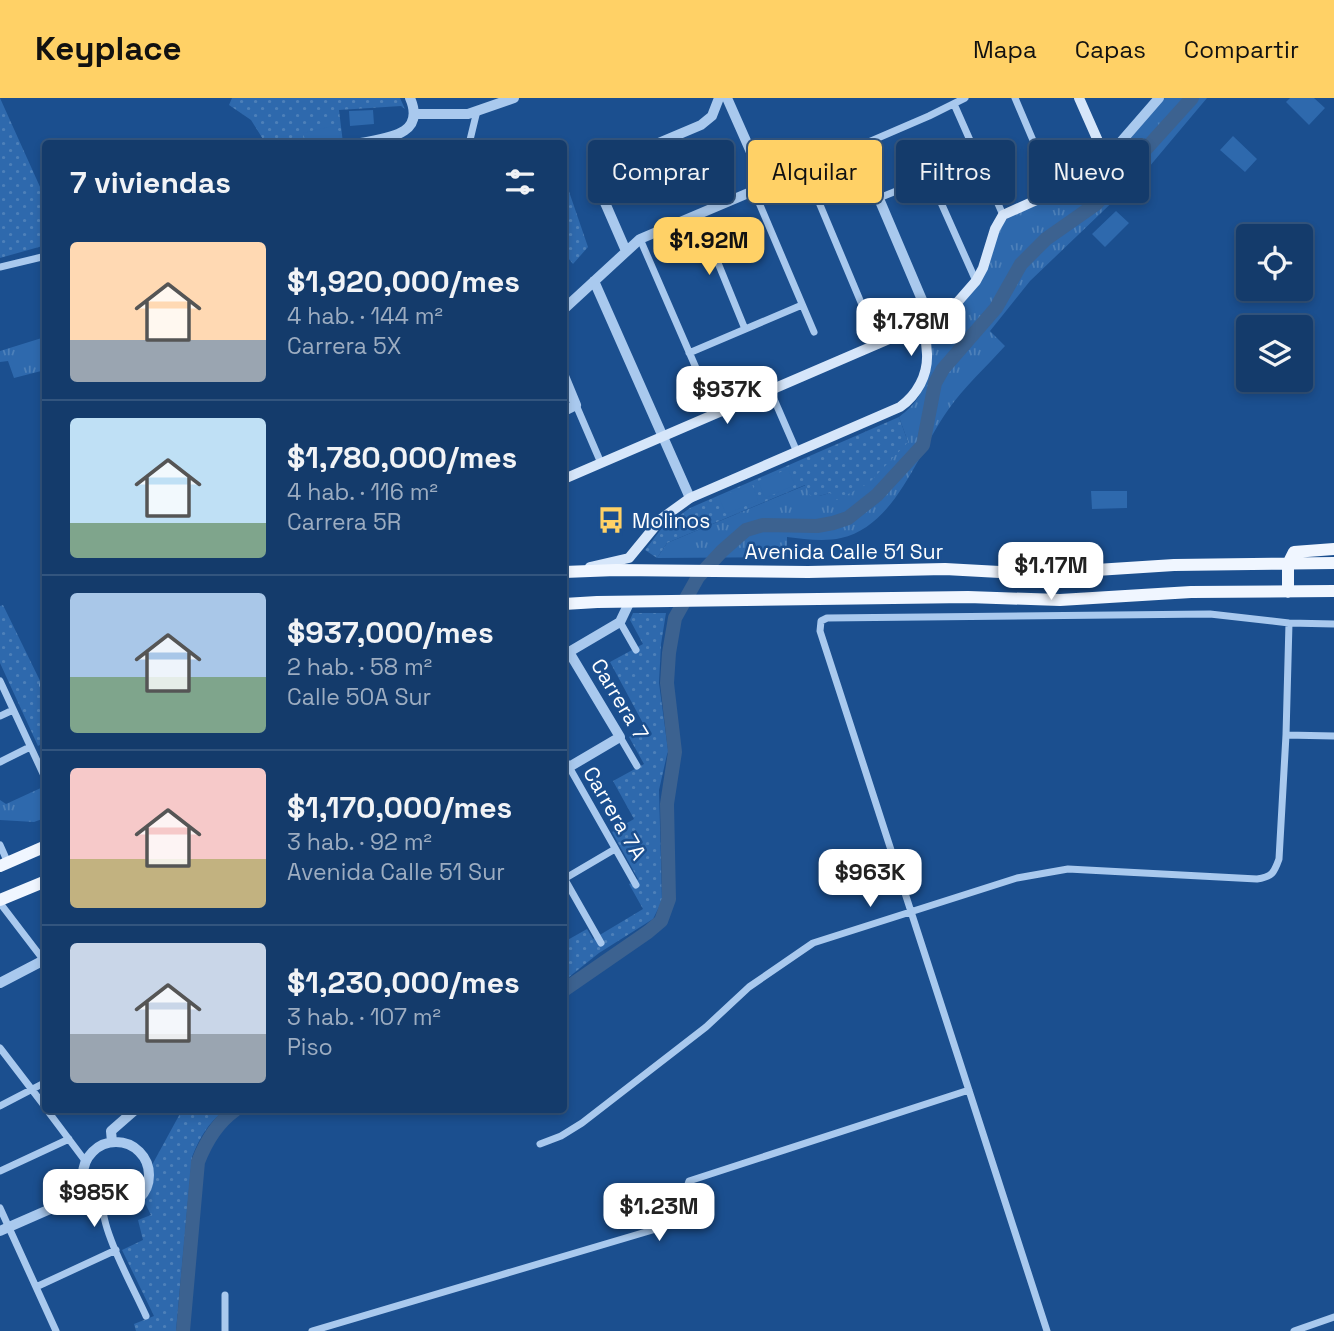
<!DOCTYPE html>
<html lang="es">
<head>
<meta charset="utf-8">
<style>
	:root { --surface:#143b6b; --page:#214673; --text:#f1f3f6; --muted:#9dadc1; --line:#33557e; --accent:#ffd166 }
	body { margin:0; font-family:"Space Grotesk",sans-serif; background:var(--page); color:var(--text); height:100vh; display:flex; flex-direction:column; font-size:26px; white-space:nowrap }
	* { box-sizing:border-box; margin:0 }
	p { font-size:23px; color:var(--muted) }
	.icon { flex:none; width:38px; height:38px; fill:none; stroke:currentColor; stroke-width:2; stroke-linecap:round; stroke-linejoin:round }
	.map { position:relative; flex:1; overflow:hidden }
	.panel { position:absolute; left:42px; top:42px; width:525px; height:973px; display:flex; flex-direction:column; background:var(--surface); border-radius:7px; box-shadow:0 4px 10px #0003,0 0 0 2px var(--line) }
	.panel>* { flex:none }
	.guide { position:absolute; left:588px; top:42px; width:640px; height:63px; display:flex; gap:14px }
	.buttons { position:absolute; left:1236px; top:126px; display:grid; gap:14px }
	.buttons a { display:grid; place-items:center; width:77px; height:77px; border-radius:7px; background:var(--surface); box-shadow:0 4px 10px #0003,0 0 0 2px var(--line); font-size:35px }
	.price { position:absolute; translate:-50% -60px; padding:0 16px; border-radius:14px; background:#fff; color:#222; font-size:23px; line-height:46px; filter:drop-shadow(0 2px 4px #0008) }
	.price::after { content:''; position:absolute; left:50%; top:42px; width:21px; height:16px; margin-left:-10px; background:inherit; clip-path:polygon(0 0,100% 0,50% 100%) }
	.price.current { background:var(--accent); color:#111 }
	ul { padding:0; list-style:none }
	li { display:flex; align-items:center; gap:21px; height:175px; padding:0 28px }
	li+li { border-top:2px solid var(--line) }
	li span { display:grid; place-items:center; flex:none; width:196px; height:140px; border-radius:7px; color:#555 }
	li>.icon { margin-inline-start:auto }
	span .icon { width:84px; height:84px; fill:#fffc; stroke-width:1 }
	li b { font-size:30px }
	h2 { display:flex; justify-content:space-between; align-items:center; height:84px; padding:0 28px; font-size:30px }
	.tag { padding:0 24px; border-radius:7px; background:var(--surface); box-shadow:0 4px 10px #0003,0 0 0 2px var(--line); font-size:24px; line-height:63px }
	.tag.current { background:var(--accent); color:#111 }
	header { display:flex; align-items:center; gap:42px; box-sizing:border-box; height:98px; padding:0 35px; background:var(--accent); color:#111 }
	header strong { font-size:33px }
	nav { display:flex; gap:38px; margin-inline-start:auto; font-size:24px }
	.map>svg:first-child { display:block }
	.grass { fill:url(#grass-tufts) }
	.park { fill:url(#park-dots) }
	.pitch { fill:#2e69ad }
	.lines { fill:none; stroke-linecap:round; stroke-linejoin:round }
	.river { stroke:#3c6290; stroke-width:14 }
	.minor { stroke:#a9c9ee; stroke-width:7 }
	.tertiary { stroke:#a9c9ee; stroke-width:10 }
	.secondary { stroke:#d6e6fa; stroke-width:10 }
	.primary { stroke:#f0f6ff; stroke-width:12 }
	.labels { text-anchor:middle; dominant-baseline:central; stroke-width:5; stroke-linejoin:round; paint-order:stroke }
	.poi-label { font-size:21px; fill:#fff; stroke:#1b4f8f; text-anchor:start }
	.street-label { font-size:21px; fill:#fff; stroke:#1b4f8f }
</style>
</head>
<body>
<header>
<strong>Keyplace</strong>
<nav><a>Mapa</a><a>Capas</a><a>Compartir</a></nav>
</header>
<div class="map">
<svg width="1334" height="1233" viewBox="0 0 1334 1233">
	<defs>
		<pattern id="grass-tufts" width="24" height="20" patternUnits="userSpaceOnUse" patternTransform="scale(1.75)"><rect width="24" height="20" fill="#2e69ad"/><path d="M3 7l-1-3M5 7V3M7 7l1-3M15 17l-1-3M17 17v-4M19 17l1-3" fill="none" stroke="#4d80b9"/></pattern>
		<pattern id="park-dots" width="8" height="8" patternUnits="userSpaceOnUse" patternTransform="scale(1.75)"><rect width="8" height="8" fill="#2e69ad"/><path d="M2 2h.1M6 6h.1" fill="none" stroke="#4d80b9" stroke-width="1.8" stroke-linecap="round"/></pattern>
	</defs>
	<rect width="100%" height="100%" fill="#1b4f8f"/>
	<path class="grass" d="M1164,0h43l-58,69 -119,114 -40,50 15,15c-19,21 -41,41 -57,64 -30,42 -52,116 -107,128 -17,4 -37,1 -54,-1v20l-130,1 10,-15 139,-58 13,11 11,-3 78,-51 -9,-25c39,-29 19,-48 32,-85 7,-19 43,-40 54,-59 10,-16 8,-41 22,-54 12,-12 59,-25 77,-35 24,-14 61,-64 80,-86z
		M45,239v33l-31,8 -6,-17 -8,1v-11z
		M43,689l2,31 -11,4 -34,-2v-20l6,4z"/>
	<path class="park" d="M0,0l45,100 1,47 -46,13z
		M232,0h168l5,11 -4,-3 -62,4 4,33h-3l-74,1 -15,-24 -22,-15z
		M564,79l24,70 -15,17 -9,-11z
		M899,319l9,25 -39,41 -32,17 -7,-7 -11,3 -9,-1 -5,-10 -138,58 -10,15 -12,-8 17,-22 28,-20z
		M3,507l42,86v51l-7,4 -38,-83v-57z
		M633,515h33l-5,31 -2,39 9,67 -9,40 3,111 -9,18 -54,34 -35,28v-39l23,-13 6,10 50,-30 -14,-25 9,-5 -26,-47 22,-13 -21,-38 31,-17 -15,-27 16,-10 -35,-65 33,-18 -13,-24z
		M182,1012h43c-17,13 -25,27 -33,47l-16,174h-40l-2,-7 20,-8 -32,-66 21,-10 -5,-20 13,-5 -8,-16 9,-17v-17z"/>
	<path class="pitch" d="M1290,0h24l11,10 -16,17 -23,-23z
		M373,12l1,14 -24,2 -1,-15z
		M337,27l4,17 -35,1 -3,-10z
		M1233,38l24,23 -12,13 -25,-22z
		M1116,113l13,12 -24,24 -13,-13z
		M788,371l7,16 -30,13 -7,-17z
		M752,386l6,17 -32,13 -7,-17z
		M1091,393h36v17l-35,1z"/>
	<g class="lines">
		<path class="river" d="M564,892l84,-58 13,-11 8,-22 -2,-95 8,-52 -8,-69 2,-30 6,-35 23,-41 24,-26 24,-21 17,-5 54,1 16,-3 15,-5 29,-23 46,-50 12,-62 8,-14 53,-61 25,-44 25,-25 50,-35 96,-106
			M183,1233l15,-169c8,-21 19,-39 37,-52"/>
		<path class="minor" d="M1015,0l40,94
			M954,6l49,111
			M469,46l8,-33
			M857,49l72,-31 36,-18
			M805,71l73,174
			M930,80l46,103
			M754,93l60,141
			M879,100l99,-40
			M698,116l47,115
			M640,141l76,175
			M0,169l46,-11
			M689,255l113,-48
			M770,292l27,62
			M576,307l25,58
			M620,524l16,28
			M1289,525l-3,112 48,1
			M0,583l46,99
			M43,587h3
			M0,618l13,-6
			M620,639l17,29
			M564,660l72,127
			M0,664l30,-15
			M0,747l8,18
			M564,780l37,65
			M564,781l51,-30
			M0,805l45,59
			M0,950l46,60
			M0,1008l46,-24
			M47,1012l39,52
			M540,1046l21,-8 21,-13 124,-96 43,-40 64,-44 204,-65 51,-9 189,10c15,-2 17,-6 22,-20l7,-124
			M0,1073l69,-32
			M103,1107c-2,25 32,86 43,111
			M0,1110l56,123
			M36,1189l80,-37
			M225,1197v36
			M312,1233l354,-105 13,-15 10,-30 280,-91
			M1047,1233l-227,-700 1,-10 6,-3 383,-4 79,9 45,1
			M1294,1233l40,-14"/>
		<path class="tertiary" d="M727,0l39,88
			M415,16h53l46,-16
			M356,46c27,-6 71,-7 54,-46
			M1106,61l53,-61
			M626,153l-30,-69v-10l8,-6 97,-41 11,-9 7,-18
			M594,183l96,217
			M564,211l76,-70 217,-92 74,174
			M564,278l12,29 -12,6
			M564,672l56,-33 -51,-85 51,-30 10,-21
			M0,885l46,-24
			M112,1044l-1,-11 24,-21
			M83 1077a33 33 0 1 1 66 0a33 33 0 1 1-66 0Z
			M0,1133l89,-39"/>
		<path class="secondary" d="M564,381l367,-158 24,-16 21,-24 7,-13 12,-39 8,-14 80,-36 23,-20 -27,-61
			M590,469l39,-9 32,-39 29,-21 210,-91c17,-12 28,-32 27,-53 -1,-13 -3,-22 4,-33"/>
		<path class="primary" d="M564,474l52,-2 192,2 137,-3 89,5 140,-9 160,-2
			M1288,494v-28l6,-12 40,-3
			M564,506l33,-2 371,-5 92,3 131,-8 143,-1
			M0,768l46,-20
			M0,802l46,-19"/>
	</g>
	<defs>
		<symbol id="bus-bare" viewBox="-9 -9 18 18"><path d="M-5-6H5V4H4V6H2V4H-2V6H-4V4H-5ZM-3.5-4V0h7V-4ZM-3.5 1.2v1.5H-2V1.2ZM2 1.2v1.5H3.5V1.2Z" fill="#ffd166" stroke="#1b4f8f" stroke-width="2.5" paint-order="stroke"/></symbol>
	</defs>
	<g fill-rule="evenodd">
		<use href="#bus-bare" x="592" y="403" width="38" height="38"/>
	</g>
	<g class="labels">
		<g class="poi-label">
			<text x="632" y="422">Molinos</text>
		</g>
		<g class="street-label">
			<text x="844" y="453">Avenida Calle 51 Sur</text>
			<text transform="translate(620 601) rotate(59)">Carrera 7</text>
			<text transform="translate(615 715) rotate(60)">Carrera 7A</text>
		</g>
	</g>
</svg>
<div class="buttons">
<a><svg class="icon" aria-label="locate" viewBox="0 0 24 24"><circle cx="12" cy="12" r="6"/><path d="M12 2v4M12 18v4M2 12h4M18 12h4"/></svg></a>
<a><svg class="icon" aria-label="layers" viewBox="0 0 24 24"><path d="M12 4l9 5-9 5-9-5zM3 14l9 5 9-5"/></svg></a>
</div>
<b class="price current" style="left:709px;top:179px">$1.92M</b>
<b class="price" style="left:911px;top:260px">$1.78M</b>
<b class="price" style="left:727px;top:328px">$937K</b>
<b class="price" style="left:1051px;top:504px">$1.17M</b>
<b class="price" style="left:870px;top:811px">$963K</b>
<b class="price" style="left:94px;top:1131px">$985K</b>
<b class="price" style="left:659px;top:1145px">$1.23M</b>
<div class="guide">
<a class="tag">Comprar</a>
<a class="tag current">Alquilar</a>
<a class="tag">Filtros</a>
<a class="tag">Nuevo</a>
</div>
<section class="panel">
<h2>7 viviendas<svg class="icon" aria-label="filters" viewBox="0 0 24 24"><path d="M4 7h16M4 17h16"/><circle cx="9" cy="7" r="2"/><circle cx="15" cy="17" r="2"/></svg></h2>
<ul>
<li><span style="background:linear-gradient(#ffd9b3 70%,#9aa5b1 0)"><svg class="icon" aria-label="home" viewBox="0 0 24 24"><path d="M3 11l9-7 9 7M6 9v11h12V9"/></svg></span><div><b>$1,920,000/mes</b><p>4 hab. · 144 m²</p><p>Carrera 5X</p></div></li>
<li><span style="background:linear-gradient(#bfe0f5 75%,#7fa58c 0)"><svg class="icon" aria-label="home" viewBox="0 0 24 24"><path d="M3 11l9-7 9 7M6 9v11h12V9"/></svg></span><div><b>$1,780,000/mes</b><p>4 hab. · 116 m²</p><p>Carrera 5R</p></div></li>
<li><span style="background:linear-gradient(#a9c7e8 60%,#7fa58c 0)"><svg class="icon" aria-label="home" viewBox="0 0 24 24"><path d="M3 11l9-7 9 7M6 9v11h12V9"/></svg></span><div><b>$937,000/mes</b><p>2 hab. · 58 m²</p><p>Calle 50A Sur</p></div></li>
<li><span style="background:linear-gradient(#f6c9c9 65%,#c2b280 0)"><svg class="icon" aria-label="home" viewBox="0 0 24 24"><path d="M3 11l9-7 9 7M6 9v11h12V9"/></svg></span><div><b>$1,170,000/mes</b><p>3 hab. · 92 m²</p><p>Avenida Calle 51 Sur</p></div></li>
<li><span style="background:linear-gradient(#c9d6e8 65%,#9aa5b1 0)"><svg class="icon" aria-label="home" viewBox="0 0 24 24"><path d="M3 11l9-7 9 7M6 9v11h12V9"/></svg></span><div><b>$1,230,000/mes</b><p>3 hab. · 107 m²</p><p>Piso</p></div></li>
</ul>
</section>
</div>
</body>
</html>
